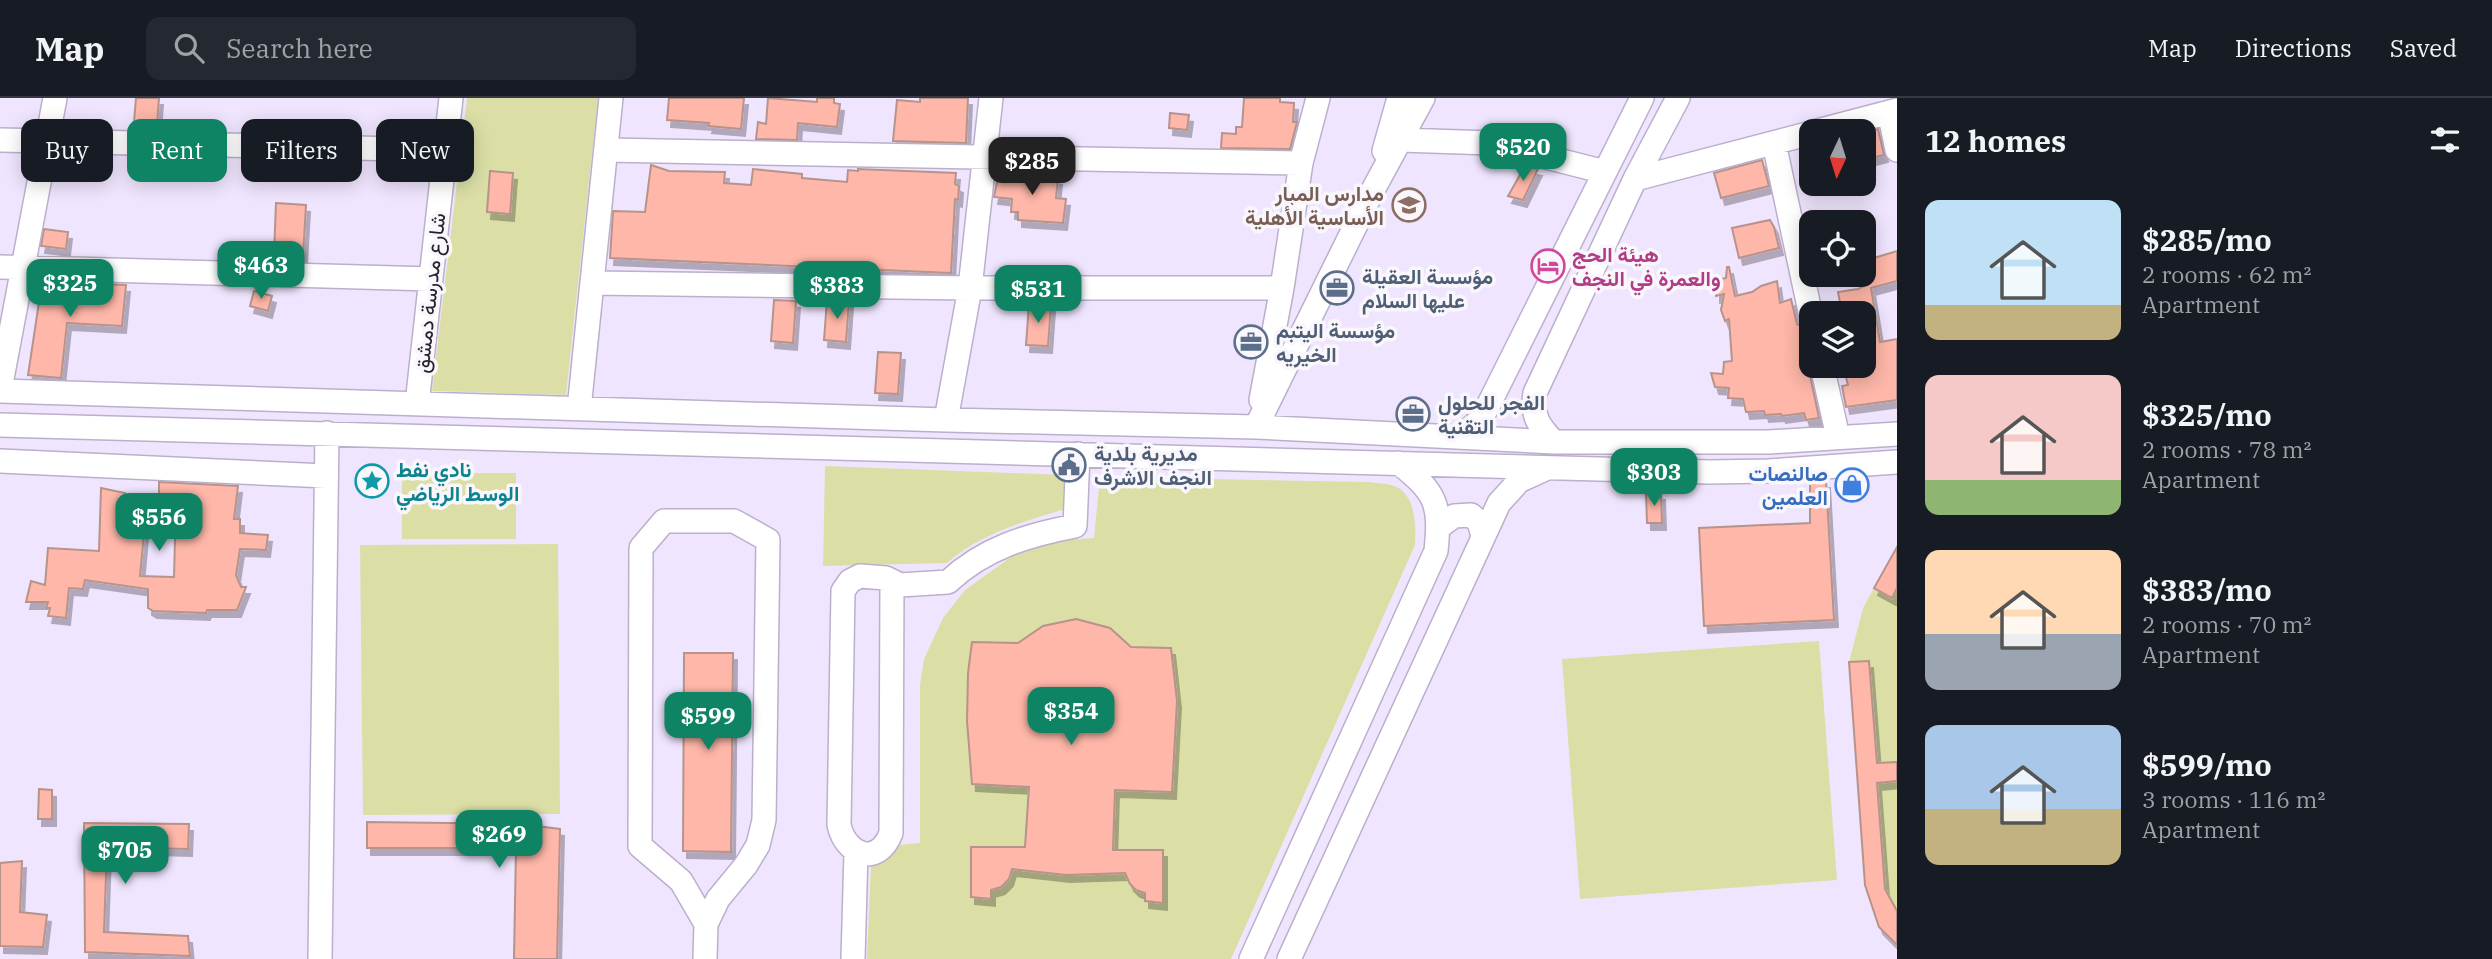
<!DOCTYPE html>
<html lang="en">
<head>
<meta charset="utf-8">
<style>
	:root { --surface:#171b24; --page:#242831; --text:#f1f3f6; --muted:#9ea1a6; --line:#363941; --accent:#0f8464 }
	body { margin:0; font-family:"IBM Plex Serif",Vazirmatn,serif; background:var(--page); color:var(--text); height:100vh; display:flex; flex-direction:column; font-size:26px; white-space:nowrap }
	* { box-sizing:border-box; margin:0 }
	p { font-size:23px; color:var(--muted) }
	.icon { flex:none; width:38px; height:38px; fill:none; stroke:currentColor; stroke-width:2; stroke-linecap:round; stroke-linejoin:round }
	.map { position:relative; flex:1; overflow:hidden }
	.sheet { display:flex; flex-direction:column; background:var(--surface); width:595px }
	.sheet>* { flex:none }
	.hud { position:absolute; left:21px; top:21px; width:665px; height:63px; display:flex; gap:14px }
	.needle { width:46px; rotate:184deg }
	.buttons { position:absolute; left:1799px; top:21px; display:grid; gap:14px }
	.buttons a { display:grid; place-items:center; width:77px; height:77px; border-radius:14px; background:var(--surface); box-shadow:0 4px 18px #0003; font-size:35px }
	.price { position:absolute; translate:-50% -60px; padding:0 16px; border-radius:14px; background:var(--accent); color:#fff; font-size:23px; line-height:46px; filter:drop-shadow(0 2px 4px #0008) }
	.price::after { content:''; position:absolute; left:50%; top:42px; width:21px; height:16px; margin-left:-10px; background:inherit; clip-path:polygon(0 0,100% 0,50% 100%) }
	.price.selected { background:#222; color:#fff }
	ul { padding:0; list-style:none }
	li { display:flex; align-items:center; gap:21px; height:175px; padding:0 28px }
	li span { display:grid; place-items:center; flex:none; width:196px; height:140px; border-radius:14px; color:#555 }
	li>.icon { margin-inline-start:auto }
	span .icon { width:84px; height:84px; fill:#fffc; stroke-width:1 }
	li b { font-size:30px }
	h2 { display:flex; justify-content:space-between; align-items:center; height:84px; padding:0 28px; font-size:30px }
	.chip { padding:0 24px; border-radius:14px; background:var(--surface); box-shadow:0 4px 18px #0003; font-size:24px; line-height:63px }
	.chip.selected { background:var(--accent); color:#fff }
	header { display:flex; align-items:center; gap:42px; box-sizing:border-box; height:98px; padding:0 35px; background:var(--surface); border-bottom:2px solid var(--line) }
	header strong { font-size:33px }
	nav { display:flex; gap:38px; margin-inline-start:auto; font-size:24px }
	.search { width:490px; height:63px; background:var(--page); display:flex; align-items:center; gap:18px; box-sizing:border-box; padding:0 24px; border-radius:14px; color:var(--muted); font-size:26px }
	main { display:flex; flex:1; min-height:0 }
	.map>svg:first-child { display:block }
	.green { fill:#dbdfa6 }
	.building { fill:#feb7a9; stroke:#b7938c; stroke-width:2; filter:url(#shadow) }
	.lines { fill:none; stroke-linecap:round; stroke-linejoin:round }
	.minor-casing { stroke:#bcafcc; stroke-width:26 }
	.minor { stroke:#fff; stroke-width:23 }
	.labels { text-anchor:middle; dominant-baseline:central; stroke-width:7; stroke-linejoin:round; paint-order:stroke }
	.education-label { font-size:21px; font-weight:bold; fill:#785e54; stroke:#f9f6fc; text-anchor:end }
	.hotel-label { font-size:21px; font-weight:bold; fill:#b23c85; stroke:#f9f6fc; text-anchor:start }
	.service-label { font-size:21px; font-weight:bold; fill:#4e5e75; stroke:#f9f6fc; text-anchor:start }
	.street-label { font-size:21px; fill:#28232e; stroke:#f9f6fc }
	.culture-label { font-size:21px; font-weight:bold; fill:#0d838f; stroke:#f9f6fc; text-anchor:start }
	.shop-label { font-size:21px; font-weight:bold; fill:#366cbe; stroke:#f9f6fc; text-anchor:end }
</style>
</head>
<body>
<header>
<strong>Map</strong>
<div class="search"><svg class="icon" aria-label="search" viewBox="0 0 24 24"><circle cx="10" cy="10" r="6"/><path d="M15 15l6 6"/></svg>Search here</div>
<nav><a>Map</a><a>Directions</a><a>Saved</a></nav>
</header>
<main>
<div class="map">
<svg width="1897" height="861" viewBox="0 0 1897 861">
	<defs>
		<filter id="shadow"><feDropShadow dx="4" dy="7" stdDeviation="0" flood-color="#0004"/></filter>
	</defs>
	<rect width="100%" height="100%" fill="#f0e5fe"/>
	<path class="green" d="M467,0h131l-32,297 -134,-4z
		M825,368l242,9 -2,34c-42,13 -84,24 -118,54l-124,3z
		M516,375v66h-114v-66z
		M1100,379l267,5c8,1 16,1 24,3 25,6 25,39 24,60l-184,414h-364l4,-93 27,-21 22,-2v-158l4,-26 19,-41 22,-28 57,-41 43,-9 29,-2z
		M558,446l2,270 -197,1 -3,-270z
		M1897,455v392l-18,-18 -14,-42 -16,-223 14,-54 27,-49z
		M1819,543l18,239 -257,19 -18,-240z"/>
	<path class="building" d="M136,0h23l-2,26 -23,-2z
		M669,0h75l-3,31 -33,-3 1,-3 -42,-3z
		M768,0l49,4v-4h17v5l6,1 -3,23 -39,-4 -1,17 -41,-1 2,-17 8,2z
		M920,0h48l-2,45 -73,-2 4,-41 23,2z
		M1244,0h36v4l14,1 -1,19h4l-7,27 -69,-1 1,-15 14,1v-7h6z
		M1170,15l19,2 -2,15 -18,-2z
		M1878,31l6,26 -20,5v-27z
		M1762,62l7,26 -48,12 -7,-25z
		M651,67l18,6 56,1 -1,11 27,2 2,-16 49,5v4l45,4 1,-12 10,1v-2l98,4 -1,11 4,2 -1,14 -3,-1 -4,74 -341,-15 3,-47 32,1z
		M1525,68l13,3 -15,31 -15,-4z
		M490,73l23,2 -3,41 -23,-2z
		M999,74l59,6 -2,20 10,1 -3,24 -45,-3v-8h-7l1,-13 -18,-2z
		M276,105l30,2 -3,51 -29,-2z
		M1770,122l4,7 5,21 -40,10 -7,-30z
		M44,131l24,3 -2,17 -25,-3z
		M1897,153v30l-26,7 9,54 17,-3v61l-51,7 -4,-21 6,-1 -5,-19h21v-53h-22l-4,-21 20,-3 6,-3v-5h4l-4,-20z
		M1727,169h2l6,29 17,-4 9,-6 16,-5 3,22 11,-4 6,25 6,3 3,29 13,62 -13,2 -2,-7 -22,3 -1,-2 -16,1 -1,-4 -18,1 -3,-13 -15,-1 1,-10 -14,-1 -4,-14 12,1 1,-12 8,-1 -3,-42 -4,2 -4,-11 3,-16 -8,2v-16l10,-2z
		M42,184l84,3 -4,41 -55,-3 -6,55 -33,-3z
		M254,193l18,5 -4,15 -18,-5z
		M774,202l22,1 -3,42 -22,-2z
		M827,202l22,1 -3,41 -22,-2z
		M1029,206l22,1 -3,41 -22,-1z
		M878,254l23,1 -3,41 -23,-1z
		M1826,383l8,139 -130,6 -5,-98 111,-5v-41z
		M159,384l79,4 -4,33h6v14l28,2 -2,15 -26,-1 -4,26 5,12h5l-9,23h-30l-1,3 -53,-2 -5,-3v-19l-63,-9 -2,9 -14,-1 -3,30 -18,-2 2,-8h-4l2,-6h-22l5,-21 14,4 3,-37 51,3 2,-63 24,5 -1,8h23l-7,75 34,1 2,-77h-17z
		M1646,395h15l1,30h-15z
		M1897,449v41l-5,10 -18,-10z
		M1076,521l34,9 21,19 40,1 6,53 -5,91 -57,-2 -2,60h50v53l-18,-2v-8l-9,-3 -6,-6 -5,-11 -59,2 -54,-6 -3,10 -8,8 -10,3v9l-20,-2v-50h54l4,-60 -57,-3 -5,-63 1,-48 4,-31 46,1 25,-17z
		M684,555h49l-2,199 -48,-1z
		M1869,563l8,102 20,-1v19l-20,2 8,106 12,22v34l-18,-18 -14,-42 -16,-223z
		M39,691l13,1v29h-14z
		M367,724l153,2 40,5 -3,130h-43l2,-111h-149z
		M84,725l105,1 -1,25 -81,-2 -3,85 84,4 2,20 -105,-4z
		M22,763l-2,51 27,3 -4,32 -43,-1v-83z"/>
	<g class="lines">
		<defs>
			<path id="minor" d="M1889,14l8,38
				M1817,33l80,-21
				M0,42l445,10
				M1401,42l90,3 114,29
				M1774,45l37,173
				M607,52l694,13
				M1384,53l15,-53
				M1635,81l176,-46
				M0,169l431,12
				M593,185l377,5h312
				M1822,268l16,71
				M0,291l55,-291
				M0,293l946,29 310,7 298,15h215l128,-8
				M1261,302l21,-112 19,-125 17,-65
				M417,306l34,-306
				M579,311l32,-311
				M946,322l24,-132 21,-190
				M0,327l1710,47 58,-1 129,-9
				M1256,329l118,-239 49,-90
				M1462,338l18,-16 9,-16 153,-306
				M1554,344c-15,-15 -23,-27 -19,-49l100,-214 43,-81
				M0,363l326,15
				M1439,429l15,-11 17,-1 8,7 4,14
				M892,483l-1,252c-13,34 -45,23 -52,-8l4,-234 7,-10 10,-5 26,2 14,7 48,-3c36,-34 80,-47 127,-56l3,-72
				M320,861l7,-526
				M705,861l1,-35 12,-25 28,-34 12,-20 6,-25 4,-280 -34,-19h-70l-23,27 -1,298 41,35 25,43
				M853,861l3,-107
				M1251,861l185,-408c5,-48 0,-58 -37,-88
				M1289,861l210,-456 20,-22 26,-12"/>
		</defs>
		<use href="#minor" class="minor-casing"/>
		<use href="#minor" class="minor"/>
	</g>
	<defs>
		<symbol id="school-ring" viewBox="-11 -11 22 22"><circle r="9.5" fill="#f9f6fc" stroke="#8d6e63" stroke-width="1.5"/><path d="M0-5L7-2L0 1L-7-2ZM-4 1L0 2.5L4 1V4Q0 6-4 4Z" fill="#8d6e63"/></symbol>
		<symbol id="hotel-ring" viewBox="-11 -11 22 22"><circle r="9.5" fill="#f9f6fc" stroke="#d1479c" stroke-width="1.5"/><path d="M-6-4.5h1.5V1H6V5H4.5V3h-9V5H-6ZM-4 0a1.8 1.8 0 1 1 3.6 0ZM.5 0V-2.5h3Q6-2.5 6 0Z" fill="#d1479c"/></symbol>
		<symbol id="office-ring" viewBox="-11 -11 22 22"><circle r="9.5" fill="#f9f6fc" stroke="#5c6f8a" stroke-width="1.5"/><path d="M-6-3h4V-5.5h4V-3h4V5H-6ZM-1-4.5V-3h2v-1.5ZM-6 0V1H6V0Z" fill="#5c6f8a"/></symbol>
		<symbol id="civic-ring" viewBox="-11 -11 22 22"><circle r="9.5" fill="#f9f6fc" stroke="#5c6f8a" stroke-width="1.5"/><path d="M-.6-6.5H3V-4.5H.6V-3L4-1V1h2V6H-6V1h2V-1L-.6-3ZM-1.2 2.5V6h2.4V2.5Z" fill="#5c6f8a"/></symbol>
		<symbol id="sight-ring" viewBox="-11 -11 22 22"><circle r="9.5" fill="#f9f6fc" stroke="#0f9aa8" stroke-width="1.5"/><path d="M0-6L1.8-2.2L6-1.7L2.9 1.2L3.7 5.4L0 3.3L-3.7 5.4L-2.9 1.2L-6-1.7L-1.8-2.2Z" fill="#0f9aa8"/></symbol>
		<symbol id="shop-ring" viewBox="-11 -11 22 22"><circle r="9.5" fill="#f9f6fc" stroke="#3f7fe0" stroke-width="1.5"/><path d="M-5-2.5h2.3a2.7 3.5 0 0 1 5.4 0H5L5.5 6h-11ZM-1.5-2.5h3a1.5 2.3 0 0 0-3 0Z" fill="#3f7fe0"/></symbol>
	</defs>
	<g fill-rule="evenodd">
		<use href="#school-ring" x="1390" y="88" width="38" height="38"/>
		<use href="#hotel-ring" x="1529" y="149" width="38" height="38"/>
		<use href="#office-ring" x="1318" y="171" width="38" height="38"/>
		<use href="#office-ring" x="1232" y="225" width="38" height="38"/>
		<use href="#office-ring" x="1394" y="297" width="38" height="38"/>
		<use href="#civic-ring" x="1050" y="348" width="38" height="38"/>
		<use href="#sight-ring" x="353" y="364" width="38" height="38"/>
		<use href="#shop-ring" x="1833" y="368" width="38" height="38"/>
	</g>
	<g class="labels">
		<g class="education-label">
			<text x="1384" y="95">مدارس الميار<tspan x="1384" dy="24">الأساسية الأهلية</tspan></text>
		</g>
		<g class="hotel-label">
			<text x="1572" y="156">هيئة الحج<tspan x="1572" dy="24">والعمرة في النجف</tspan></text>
		</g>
		<g class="service-label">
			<text x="1362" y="178">مؤسسة العقيلة<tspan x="1362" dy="24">عليها السلام</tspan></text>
			<text x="1276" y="232">مؤسسة اليتبم<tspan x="1276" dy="24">الخيريه</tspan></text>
			<text x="1438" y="304">الفجر للحلول<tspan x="1438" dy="24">التقنية</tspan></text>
			<text x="1094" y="355">مديرية بلدية<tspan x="1094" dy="24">النجف الاشرف</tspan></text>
		</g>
		<g class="street-label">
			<text transform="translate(429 195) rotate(-84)">شارع مدرسة دمشق</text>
		</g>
		<g class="culture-label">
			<text x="396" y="371">نادي نفط<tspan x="396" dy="24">الوسط الرياضي</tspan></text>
		</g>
		<g class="shop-label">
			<text x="1828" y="375">صالنصات<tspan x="1828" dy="24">العلمين</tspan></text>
		</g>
	</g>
</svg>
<div class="buttons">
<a><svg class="needle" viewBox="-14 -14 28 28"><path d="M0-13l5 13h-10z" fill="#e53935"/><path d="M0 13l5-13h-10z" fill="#9ea1a6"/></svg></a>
<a><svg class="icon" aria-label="locate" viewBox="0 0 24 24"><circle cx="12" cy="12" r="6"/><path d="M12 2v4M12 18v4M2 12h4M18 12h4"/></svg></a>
<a><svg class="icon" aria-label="layers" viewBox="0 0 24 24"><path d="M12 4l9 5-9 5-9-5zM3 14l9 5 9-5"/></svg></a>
</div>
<b class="price" style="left:1523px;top:85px">$520</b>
<b class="price selected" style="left:1032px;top:99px">$285</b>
<b class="price" style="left:261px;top:203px">$463</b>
<b class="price" style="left:70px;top:221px">$325</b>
<b class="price" style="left:837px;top:223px">$383</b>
<b class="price" style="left:1038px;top:227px">$531</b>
<b class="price" style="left:1654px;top:410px">$303</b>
<b class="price" style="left:159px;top:455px">$556</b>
<b class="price" style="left:1071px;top:649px">$354</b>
<b class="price" style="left:708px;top:654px">$599</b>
<b class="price" style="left:499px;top:772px">$269</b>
<b class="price" style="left:125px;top:788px">$705</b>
<div class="hud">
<a class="chip">Buy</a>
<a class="chip selected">Rent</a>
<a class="chip">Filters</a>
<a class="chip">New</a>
</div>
</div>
<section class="sheet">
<h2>12 homes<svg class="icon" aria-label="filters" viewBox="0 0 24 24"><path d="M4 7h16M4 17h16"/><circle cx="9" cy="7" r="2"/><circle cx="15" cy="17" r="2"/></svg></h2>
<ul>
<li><span style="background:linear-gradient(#bfe0f5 75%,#c2b280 0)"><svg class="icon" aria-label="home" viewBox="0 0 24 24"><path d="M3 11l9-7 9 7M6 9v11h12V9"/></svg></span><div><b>$285/mo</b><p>2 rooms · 62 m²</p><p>Apartment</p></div></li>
<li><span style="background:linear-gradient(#f6c9c9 75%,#8fb573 0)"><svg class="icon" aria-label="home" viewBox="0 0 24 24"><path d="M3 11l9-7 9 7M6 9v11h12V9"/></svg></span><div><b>$325/mo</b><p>2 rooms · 78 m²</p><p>Apartment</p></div></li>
<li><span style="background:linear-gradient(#ffd9b3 60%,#9aa5b1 0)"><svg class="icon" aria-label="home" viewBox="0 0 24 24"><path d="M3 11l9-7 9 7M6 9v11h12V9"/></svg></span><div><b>$383/mo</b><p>2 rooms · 70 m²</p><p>Apartment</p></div></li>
<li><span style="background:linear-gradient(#a9c7e8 60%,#c2b280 0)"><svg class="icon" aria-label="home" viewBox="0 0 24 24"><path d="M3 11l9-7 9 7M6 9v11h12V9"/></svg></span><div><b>$599/mo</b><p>3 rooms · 116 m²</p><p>Apartment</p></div></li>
</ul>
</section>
</main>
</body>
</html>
